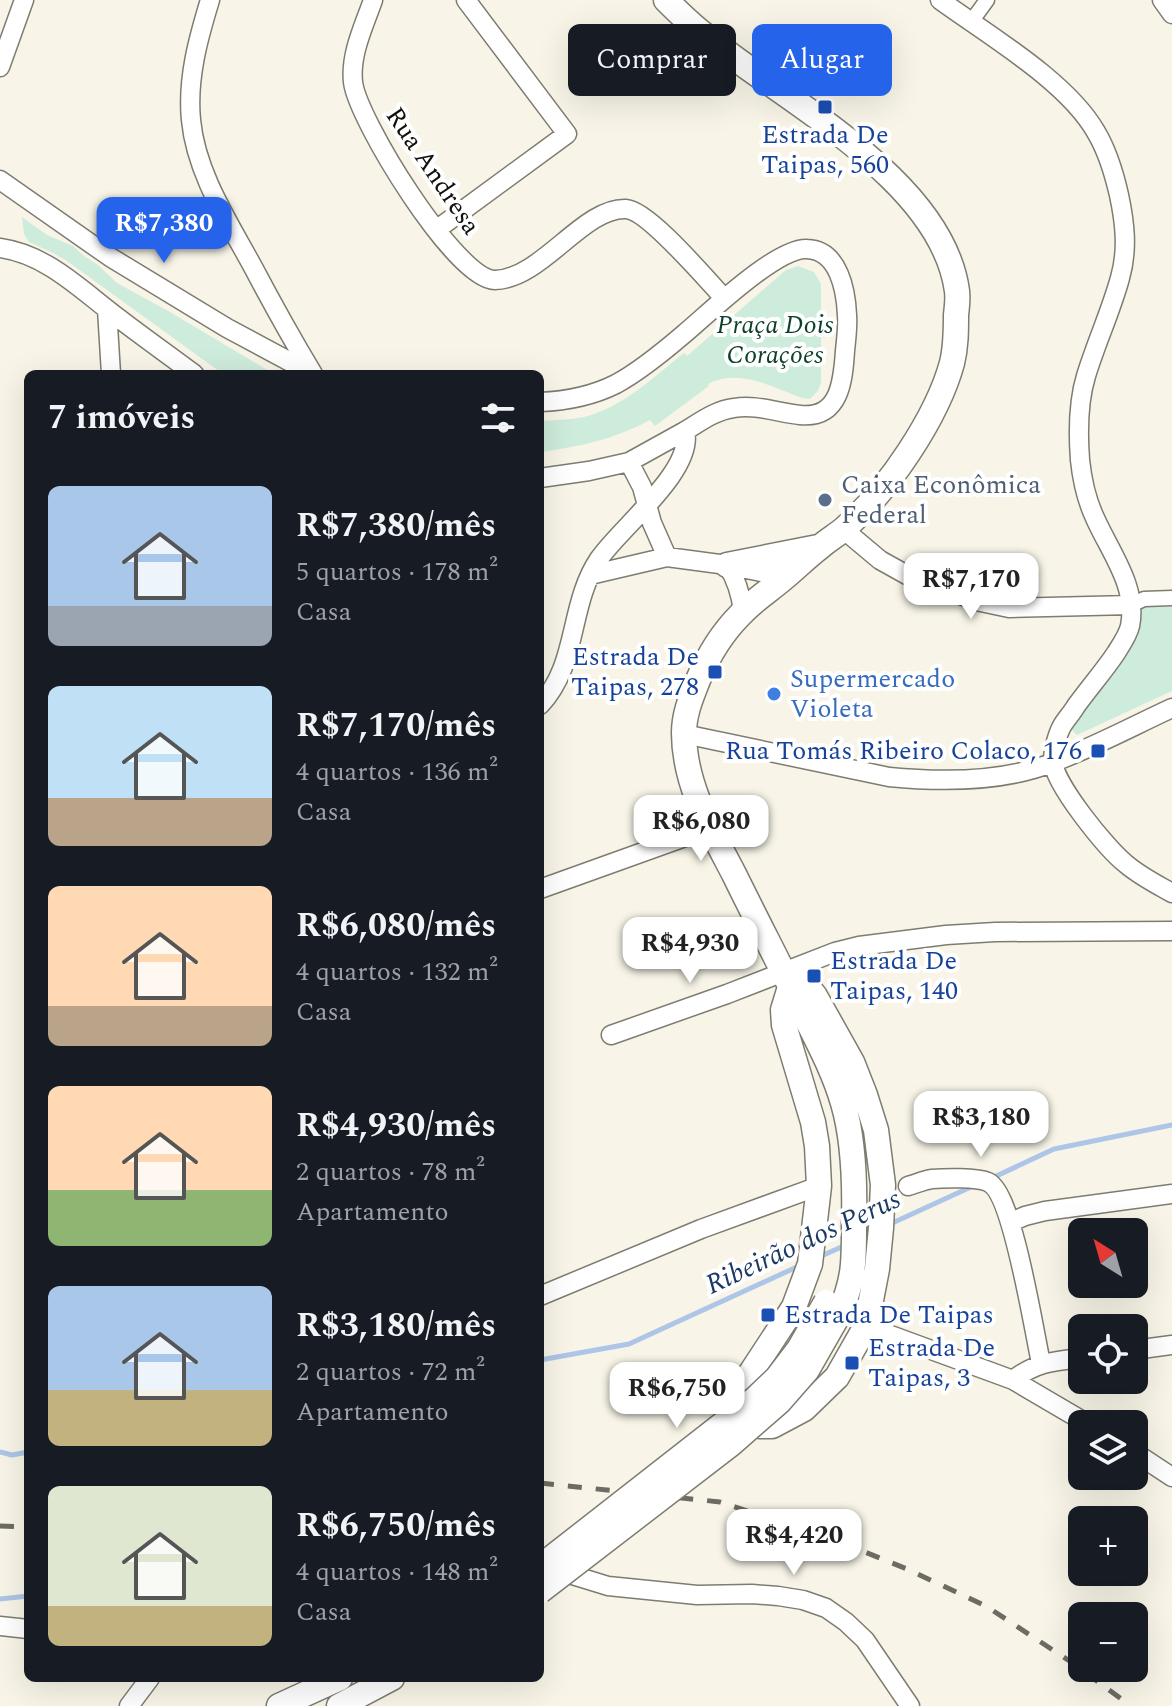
<!DOCTYPE html>
<html lang="pt">
<head>
<meta charset="utf-8">
<style>
	:root { --surface:#171b24; --page:#242831; --text:#f1f3f6; --muted:#9ea1a6; --accent:#2563eb }
	body { margin:0; font-family:Spectral,serif; background:var(--page); color:var(--text); height:100vh; display:flex; flex-direction:column; font-size:30px; white-space:nowrap }
	* { box-sizing:border-box; margin:0 }
	p { font-size:26px; color:var(--muted) }
	.icon { flex:none; width:44px; height:44px; fill:none; stroke:currentColor; stroke-width:2; stroke-linecap:round; stroke-linejoin:round }
	.map { position:relative; flex:1; overflow:hidden }
	.side { position:absolute; left:24px; top:370px; width:520px; height:1312px; display:flex; flex-direction:column; background:var(--surface); border-radius:12px; box-shadow:0 8px 32px #0002 }
	.side>* { flex:none }
	.hud { position:absolute; left:568px; top:24px; width:484px; height:72px; display:flex; gap:16px }
	.needle { width:52px; rotate:323deg }
	.tools { position:absolute; left:1068px; top:1218px; display:grid; gap:16px }
	.tools a { display:grid; place-items:center; width:80px; height:80px; border-radius:12px; background:var(--surface); box-shadow:0 8px 32px #0002; font-size:40px }
	.price { position:absolute; translate:-50% -68px; padding:0 18px; border-radius:16px; background:#fff; color:#222; font-size:26px; line-height:52px; filter:drop-shadow(0 2px 4px #0008) }
	.price::after { content:''; position:absolute; left:50%; top:48px; width:24px; height:18px; margin-left:-12px; background:inherit; clip-path:polygon(0 0,100% 0,50% 100%) }
	.price.active { background:var(--accent); color:#fff }
	ul { padding:0; list-style:none }
	li { display:flex; align-items:center; gap:24px; height:200px; padding:0 24px }
	li span { display:grid; place-items:center; flex:none; width:224px; height:160px; border-radius:12px; color:#555 }
	li>.icon { margin-inline-start:auto }
	span .icon { width:96px; height:96px; fill:#fffc; stroke-width:1 }
	li b { font-size:34px }
	h2 { display:flex; justify-content:space-between; align-items:center; height:96px; padding:0 24px; font-size:34px }
	.tag { padding:0 28px; border-radius:12px; background:var(--surface); box-shadow:0 8px 32px #0002; font-size:28px; line-height:72px }
	.tag.active { background:var(--accent); color:#fff }
	.map>svg:first-child { display:block }
	.green { fill:#ceecdb }
	.lines { fill:none; stroke-linecap:round; stroke-linejoin:round }
	.stream { stroke:#adc5e6; stroke-width:5 }
	.pedestrian-casing { stroke:#7e7c70; stroke-width:17 }
	.minor-casing { stroke:#7e7c70; stroke-width:21 }
	.secondary-casing { stroke:#7e7c70; stroke-width:27 }
	.pedestrian { stroke:#fff; stroke-width:14 }
	.minor { stroke:#fff; stroke-width:18 }
	.secondary { stroke:#fff; stroke-width:24 }
	.rail { stroke:#6d6b63; stroke-width:5; stroke-dasharray:14 14; stroke-linecap:butt }
	.secondary-bridge-casing { stroke:#7e7c70; stroke-width:27; stroke-linecap:butt }
	.secondary-bridge { stroke:#fff; stroke-width:24 }
	.transit-dot { fill:#1a4fb4; stroke:#fff; stroke-width:3 }
	.service-dot { fill:#5c6f8a; stroke:#fff; stroke-width:3 }
	.shop-dot { fill:#3f7fe0; stroke:#fff; stroke-width:3 }
	.labels { text-anchor:middle; dominant-baseline:central; stroke-width:8; stroke-linejoin:round; paint-order:stroke }
	.transit-label { font-size:26px; fill:#164399; stroke:#fff; text-anchor:start }
	.street-label { font-size:26px; fill:#11100c; stroke:#fff }
	.park-label { font-size:26px; font-style:italic; fill:#0d402a; stroke:#fff }
	.service-label { font-size:26px; fill:#4e5e75; stroke:#fff; text-anchor:start }
	.shop-label { font-size:26px; fill:#366cbe; stroke:#fff; text-anchor:start }
	.water-label { font-size:28px; font-style:italic; fill:#1a3a64; stroke:#fff }
</style>
</head>
<body>
<div class="map">
<svg width="1172" height="1706" viewBox="0 0 1172 1706">
	<rect width="100%" height="100%" fill="#f8f5e8"/>
	<path class="green" d="M22,217l25,18 26,11 11,10 14,9 19,18 53,29 104,62h-51l-156,-113 -14,-8 -24,-11 -5,-8z
		M798,266l16,6 7,12v98l-3,9 -8,8 -8,-1c-30,-11 -63,-30 -94,-14l1,2 -54,40 -5,-6c-35,19 -71,27 -110,32v-31c14,-1 30,-1 44,-4 40,-10 69,-40 100,-64l3,3 99,-86z
		M1172,606v85l-95,44 -7,-7 57,-76 14,-45z"/>
	<g class="lines">
		<path class="stream" d="M990,1179l64,-30 118,-24
			M888,1225l85,-39
			M819,1257l27,-12
			M540,1360l89,-16 170,-78
			M0,1452l12,3 16,-3
			M0,1599l28,-3"/>
		<defs>
			<path id="pedestrian" d="M971,22l16,-22
				M1131,605l13,-6 28,-1"/>
			<path id="minor" d="M210,0c-12,39 -23,79 -19,120 5,53 37,101 62,147 19,36 39,72 60,107
				M373,0c-9,26 -23,54 -20,82 4,37 103,198 142,198 47,-1 88,-73 131,-71 22,1 80,70 98,89
				M940,0c48,35 127,81 156,132 12,20 18,41 23,63 6,28 9,55 1,83 -9,33 -24,65 -34,98 -8,26 -8,57 -6,84 2,19 7,41 15,58 15,34 43,69 35,108 -2,9 -9,19 -14,27 -12,18 -27,35 -40,53 -4,7 -10,13 -14,20 -5,9 -9,25 -9,35 1,23 54,88 73,103 14,12 30,20 46,29
				M1162,0l10,14
				M0,67l24,-67
				M0,180l110,77 117,71 84,45
				M436,230l131,-96 -101,-134
				M0,248c43,6 75,36 108,62 28,22 58,43 86,64
				M107,309l4,65
				M540,402c27,-1 52,-6 76,-18 24,-13 47,-32 68,-50 24,-20 93,-87 123,-85 32,1 39,42 40,66 1,12 -1,25 -2,36 -2,30 -5,68 -45,64 -21,-2 -44,-11 -66,-7 -18,2 -34,14 -49,23 10,39 -65,97 -86,128 -31,46 -20,105 -59,146
				M629,462l13,25 10,36 15,34
				M540,478l49,-7 40,-9 56,-31
				M843,529l37,31 34,19 67,23 28,6 122,-3
				M727,565c10,15 14,29 16,47
				M590,575l77,-18 60,8 59,12
				M684,734l205,43c52,5 116,5 165,-15 40,-15 79,-36 118,-54
				M540,889l170,-61
				M611,1035l116,-41 108,-42 24,-6 87,-11 49,-3 177,-1
				M908,1186c8,-2 16,-6 24,-7 12,-1 45,-2 56,3 25,11 46,150 53,181
				M1011,1222l14,-6 20,-5 127,-17
				M540,1296l161,-67 118,-43
				M866,1326l147,54 75,44
				M1134,1350l38,-5
				M1013,1380c23,-18 41,-19 69,-22
				M1134,1452l38,25
				M556,1570l52,16 89,9 55,-1 26,2 25,4 23,8 20,14 19,18 45,66
				M0,1626l28,3
				M129,1706l21,-28"/>
			<path id="secondary" d="M666,0c13,13 26,26 41,37 79,65 235,143 250,254 1,8 0,16 -1,24 0,16 0,32 -4,48 -15,55 -64,127 -107,165 -8,7 -17,12 -25,19 -13,10 -24,21 -36,31 -14,12 -30,22 -43,36 -18,18 -33,42 -43,66 -7,18 -14,34 -14,53 0,51 27,97 50,141 21,43 43,85 64,128 16,33 35,66 45,101 11,37 12,80 11,119 0,38 1,57 -15,92
				M727,565l91,-18
				M785,973l19,9 11,14 37,66 13,33 11,35 7,55 -2,43 -4,41 -11,57 -29,51 -33,32 -32,17h-11l-10,-3 -8,-5 -8,-9v-12l59,-90 16,-43 9,-78 -2,-40 -4,-24 -29,-97 -1,-15 7,-23
				M279,1706l61,-28
				M339,1706l53,-28"/>
		</defs>
		<use href="#pedestrian" class="pedestrian-casing"/>
		<use href="#minor" class="minor-casing"/>
		<use href="#secondary" class="secondary-casing"/>
		<use href="#pedestrian" class="pedestrian"/>
		<use href="#minor" class="minor"/>
		<use href="#secondary" class="secondary"/>
		<path class="rail" d="M540,1483l180,19 115,38 72,29 79,37 85,56 60,44
			M0,1526l28,1"/>
		<defs>
			<path id="secondary-bridge" d="M540,1567l215,-168 22,-21 22,-29 27,-47
				M540,1591l191,-147 48,-42 28,-32 32,-56"/>
		</defs>
		<use href="#secondary-bridge" class="secondary-bridge-casing"/>
		<use href="#secondary-bridge" class="secondary-bridge"/>
	</g>
	<g class="transit-dot">
		<rect x="817" y="99" width="16" height="16" rx="4"/>
		<rect x="707" y="664" width="16" height="16" rx="4"/>
		<rect x="1090" y="743" width="16" height="16" rx="4"/>
		<rect x="806" y="968" width="16" height="16" rx="4"/>
		<rect x="760" y="1307" width="16" height="16" rx="4"/>
		<rect x="844" y="1355" width="16" height="16" rx="4"/>
	</g>
	<circle class="service-dot" cx="825" cy="500" r="8"/>
	<circle class="shop-dot" cx="774" cy="694" r="8"/>
	<g class="labels">
		<g class="transit-label">
			<text x="825" y="135" text-anchor="middle">Estrada De<tspan x="825" dy="30">Taipas, 560</tspan></text>
			<text x="699" y="657" text-anchor="end">Estrada De<tspan x="699" dy="30">Taipas, 278</tspan></text>
			<text x="1082" y="751" text-anchor="end">Rua Tomás Ribeiro Colaco, 176</text>
			<text x="830" y="961">Estrada De<tspan x="830" dy="30">Taipas, 140</tspan></text>
			<text x="784" y="1315">Estrada De Taipas</text>
			<text x="868" y="1348">Estrada De<tspan x="868" dy="30">Taipas, 3</tspan></text>
		</g>
		<g class="street-label">
			<text transform="translate(433 171) rotate(56)">Rua Andresa</text>
		</g>
		<g class="park-label">
			<text x="775" y="325">Praça Dois<tspan x="775" dy="30">Corações</tspan></text>
		</g>
		<g class="service-label">
			<text x="841" y="485">Caixa Econômica<tspan x="841" dy="30">Federal</tspan></text>
		</g>
		<g class="shop-label">
			<text x="790" y="679">Supermercado<tspan x="790" dy="30">Violeta</tspan></text>
		</g>
		<g class="water-label">
			<text transform="translate(803 1242) rotate(-25)">Ribeirão dos Perus</text>
		</g>
	</g>
</svg>
<div class="tools">
<a><svg class="needle" viewBox="-14 -14 28 28"><path d="M0-13l5 13h-10z" fill="#e53935"/><path d="M0 13l5-13h-10z" fill="#9ea1a6"/></svg></a>
<a><svg class="icon" aria-label="locate" viewBox="0 0 24 24"><circle cx="12" cy="12" r="6"/><path d="M12 2v4M12 18v4M2 12h4M18 12h4"/></svg></a>
<a><svg class="icon" aria-label="layers" viewBox="0 0 24 24"><path d="M12 4l9 5-9 5-9-5zM3 14l9 5 9-5"/></svg></a>
<a>+</a>
<a>−</a>
</div>
<b class="price active" style="left:164px;top:265px">R$7,380</b>
<b class="price" style="left:971px;top:621px">R$7,170</b>
<b class="price" style="left:701px;top:863px">R$6,080</b>
<b class="price" style="left:690px;top:985px">R$4,930</b>
<b class="price" style="left:981px;top:1159px">R$3,180</b>
<b class="price" style="left:677px;top:1430px">R$6,750</b>
<b class="price" style="left:794px;top:1577px">R$4,420</b>
<div class="hud">
<a class="tag">Comprar</a>
<a class="tag active">Alugar</a>
</div>
<section class="side">
<h2>7 imóveis<svg class="icon" aria-label="filters" viewBox="0 0 24 24"><path d="M4 7h16M4 17h16"/><circle cx="9" cy="7" r="2"/><circle cx="15" cy="17" r="2"/></svg></h2>
<ul>
<li><span style="background:linear-gradient(#a9c7e8 75%,#9aa5b1 0)"><svg class="icon" aria-label="home" viewBox="0 0 24 24"><path d="M3 11l9-7 9 7M6 9v11h12V9"/></svg></span><div><b>R$7,380/mês</b><p>5 quartos · 178 m²</p><p>Casa</p></div></li>
<li><span style="background:linear-gradient(#bfe0f5 70%,#b9a48a 0)"><svg class="icon" aria-label="home" viewBox="0 0 24 24"><path d="M3 11l9-7 9 7M6 9v11h12V9"/></svg></span><div><b>R$7,170/mês</b><p>4 quartos · 136 m²</p><p>Casa</p></div></li>
<li><span style="background:linear-gradient(#ffd9b3 75%,#b9a48a 0)"><svg class="icon" aria-label="home" viewBox="0 0 24 24"><path d="M3 11l9-7 9 7M6 9v11h12V9"/></svg></span><div><b>R$6,080/mês</b><p>4 quartos · 132 m²</p><p>Casa</p></div></li>
<li><span style="background:linear-gradient(#ffd9b3 65%,#8fb573 0)"><svg class="icon" aria-label="home" viewBox="0 0 24 24"><path d="M3 11l9-7 9 7M6 9v11h12V9"/></svg></span><div><b>R$4,930/mês</b><p>2 quartos · 78 m²</p><p>Apartamento</p></div></li>
<li><span style="background:linear-gradient(#a9c7e8 65%,#c2b280 0)"><svg class="icon" aria-label="home" viewBox="0 0 24 24"><path d="M3 11l9-7 9 7M6 9v11h12V9"/></svg></span><div><b>R$3,180/mês</b><p>2 quartos · 72 m²</p><p>Apartamento</p></div></li>
<li><span style="background:linear-gradient(#dfe7d0 75%,#c2b280 0)"><svg class="icon" aria-label="home" viewBox="0 0 24 24"><path d="M3 11l9-7 9 7M6 9v11h12V9"/></svg></span><div><b>R$6,750/mês</b><p>4 quartos · 148 m²</p><p>Casa</p></div></li>
</ul>
</section>
</div>
</body>
</html>
